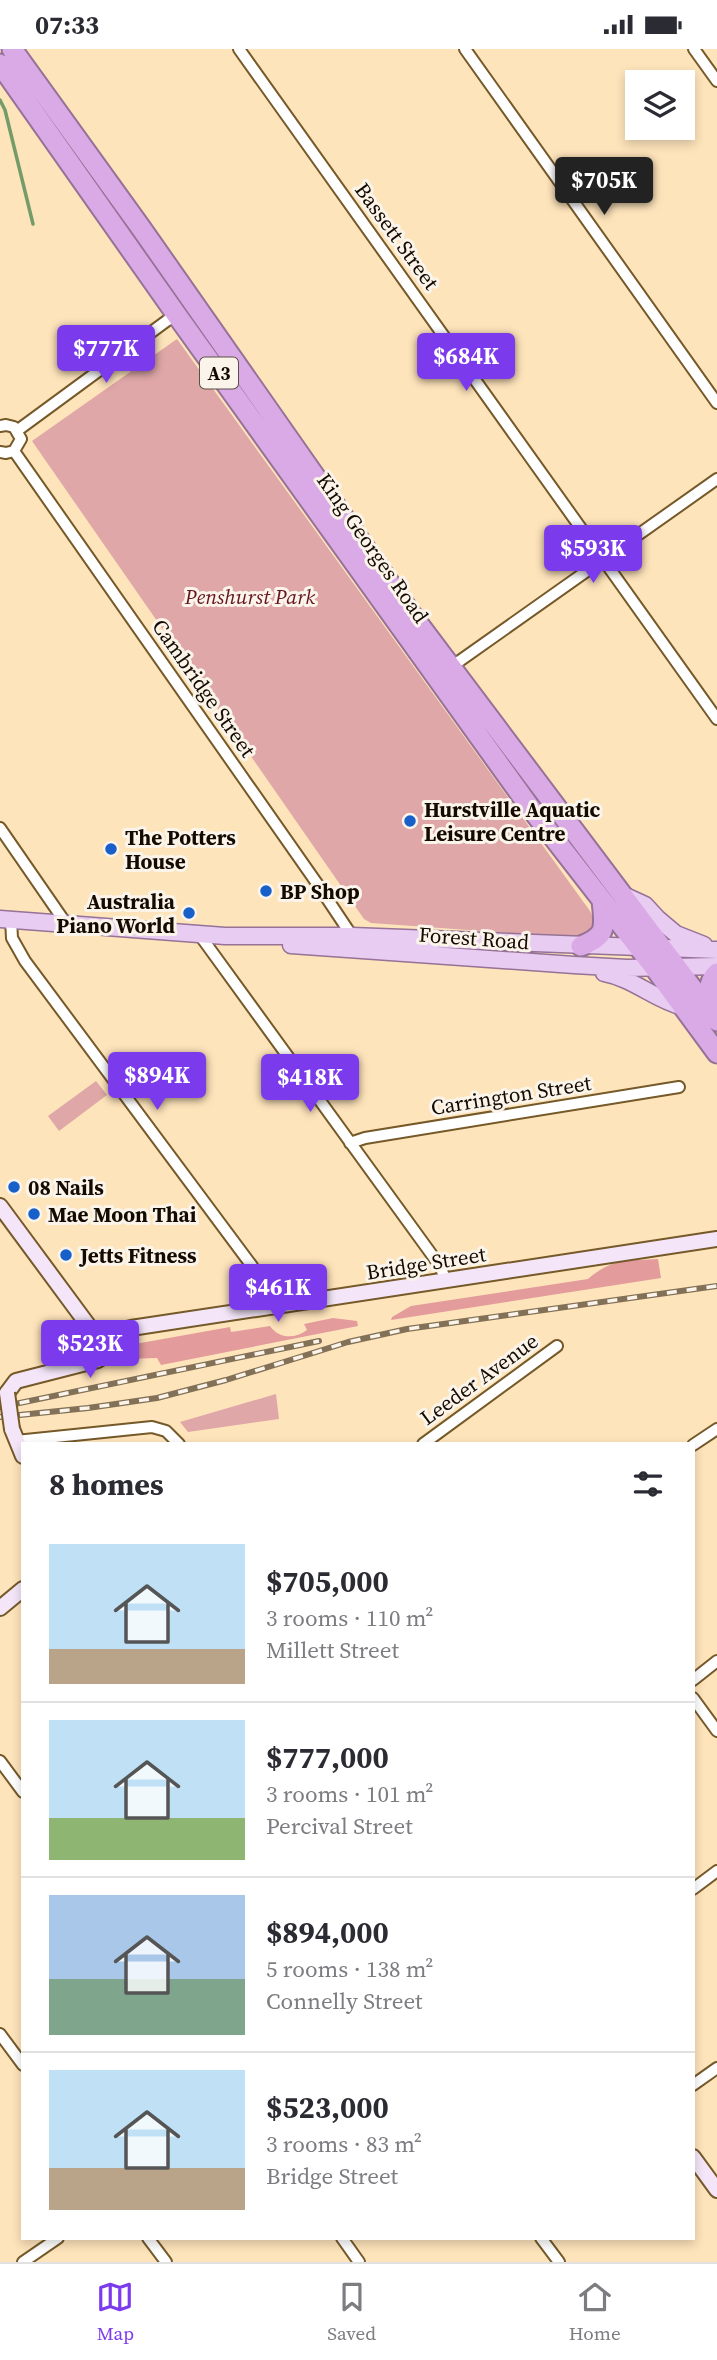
<!DOCTYPE html>
<html lang="en">
<head>
<meta charset="utf-8">
<style>
	:root { --surface:#fff; --page:#f2f2f3; --text:#2b2b33; --muted:#7c7c81; --line:#e1e1e2; --accent:#7c3aed }
	body { margin:0; font-family:"Source Serif 4",serif; background:var(--page); color:var(--text); height:100vh; display:flex; flex-direction:column; font-size:26px; white-space:nowrap }
	* { box-sizing:border-box; margin:0 }
	p { font-size:23px; color:var(--muted) }
	.icon { flex:none; width:38px; height:38px; fill:none; stroke:currentColor; stroke-width:2; stroke-linecap:round; stroke-linejoin:round }
	.map { position:relative; flex:1; overflow:hidden }
	.drawer { position:absolute; left:21px; top:1393px; width:674px; height:798px; display:flex; flex-direction:column; background:var(--surface); border-radius:0px; box-shadow:0 4px 10px #0003 }
	.drawer>* { flex:none }
	.fabs { position:absolute; left:625px; top:21px; display:grid; gap:14px }
	.fabs a { display:grid; place-items:center; width:70px; height:70px; border-radius:0px; background:var(--surface); box-shadow:0 4px 10px #0003; font-size:35px }
	.price { position:absolute; translate:-50% -60px; padding:0 16px; border-radius:7px; background:var(--accent); color:#fff; font-size:23px; line-height:46px; filter:drop-shadow(0 2px 4px #0008) }
	.price::after { content:''; position:absolute; left:50%; top:42px; width:21px; height:16px; margin-left:-10px; background:inherit; clip-path:polygon(0 0,100% 0,50% 100%) }
	.price.selected { background:#222; color:#fff }
	ul { padding:0; list-style:none }
	li { display:flex; align-items:center; gap:21px; height:175px; padding:0 28px }
	li+li { border-top:2px solid var(--line) }
	li span { display:grid; place-items:center; flex:none; width:196px; height:140px; border-radius:0px; color:#555 }
	li>.icon { margin-inline-start:auto }
	span .icon { width:84px; height:84px; fill:#fffc; stroke-width:1 }
	li b { font-size:30px }
	h2 { display:flex; justify-content:space-between; align-items:center; height:84px; padding:0 28px; font-size:30px }
	.status { display:flex; justify-content:space-between; align-items:center; height:49px; padding:0 35px; background:var(--surface); direction:ltr }
	.status svg { height:19px; fill:currentColor }
	.tabs { display:flex; justify-content:space-around; align-items:center; height:98px; border-top:2px solid var(--line); background:var(--surface); font-size:19px; color:var(--muted) }
	.tabs a { display:grid; justify-items:center; gap:4px }
	.tabs .selected { color:var(--accent) }
	.map>svg:first-child { display:block }
	.green { fill:#dfa7a7 }
	.forest { fill:#e39b9b }
	.lines { fill:none; stroke-linecap:round; stroke-linejoin:round }
	.stream { stroke:#749c69; stroke-width:3.5 }
	.street-casing { stroke:#755929; stroke-width:14 }
	.secondary-casing { stroke:#755929; stroke-width:18 }
	.primary-casing { stroke:#957296; stroke-width:19 }
	.highway-casing { stroke:#957296; stroke-width:23 }
	.street { stroke:#fff; stroke-width:10 }
	.secondary { stroke:#f4e6f8; stroke-width:14 }
	.primary { stroke:#e9ccf1; stroke-width:16 }
	.highway { stroke:#daaae7; stroke-width:19 }
	.rail-casing { stroke:#827057; stroke-width:6 }
	.rail { stroke:#faf4ea; stroke-width:3.5; stroke-dasharray:10; stroke-linecap:butt }
	.secondary-bridge-casing { stroke:#755929; stroke-width:18; stroke-linecap:butt }
	.secondary-bridge { stroke:#f4e6f8; stroke-width:14 }
	.poi-dot { fill:#1760ca; stroke:#faf4ea; stroke-width:2.5 }
	.labels { text-anchor:middle; dominant-baseline:central; stroke-width:6; stroke-linejoin:round; paint-order:stroke }
	.shield { fill:#faf4ea; stroke:#5a5046; stroke-width:2 }
	.shield-label { font-size:19px; font-weight:bold; fill:#150a00 }
	.street-label { font-size:21px; fill:#150a00; stroke:#faf4ea }
	.park-label { font-size:21px; font-style:italic; fill:#67131e; stroke:#faf4ea }
	.poi-label { font-size:21px; font-weight:bold; fill:#150a00; stroke:#faf4ea; text-anchor:start }
</style>
</head>
<body>
<div class="status"><b>07:33</b><svg viewBox="0 0 49 12"><path d="M0 12V9h3v3zM5 12V6h3v6zM10 12V3h3v9zM15 12V0h3v12zM26 1h20v11H26zM47 4h2v5h-2z"/></svg></div>
<div class="map">
<svg width="717" height="2213" viewBox="0 0 717 2213">
	<rect width="100%" height="100%" fill="#fee4bb"/>
	<path class="green" d="M177,290l413,572c15,30 -23,25 -40,25l-179,-13 -7,-4 -332,-478z
		M96,1032l11,14 -48,36 -11,-15z
		M276,1345l3,25 -91,13 -8,-10z"/>
	<path class="forest" d="M658,1210l3,19 -270,42 1,-3 19,-11 177,-27c24,-21 40,-18 70,-20z
		M333,1269l24,3 1,5 -197,39 -4,-7 -30,1 -4,-4 1,-5 11,-6 95,-17 1,5 39,-6c9,13 25,13 37,4l-3,-6z"/>
	<g class="lines">
		<path class="stream" d="M0,51l5,10 28,114"/>
		<defs>
			<path id="street" d="M239,0l478,670
				M465,0l252,354
				M694,0l23,32
				M0,377l6,-1 8,2 7,12 -7,12 -8,2 -6,-1
				M18,381l158,-116
				M14,402l302,431 36,54 1,4
				M451,618l266,-188
				M0,779l67,97
				M11,871l1,18 13,23 227,305 11,19 5,23
				M199,885l241,332 6,15
				M350,1094l15,-5 314,-51
				M16,1392l136,-14 14,4 13,13
				M423,1395l134,-98
				M693,1396l24,-16
				M693,1631l24,-19
				M693,1649l24,33
				M0,1712l23,31
				M693,1840l24,-18
				M0,1985l23,31
				M693,2036l24,-17
				M148,2189l18,24
				M342,2189l17,24
				M541,2189l18,24
				M23,2213l35,-24"/>
			<path id="secondary" d="M0,1157l99,134c5,7 8,15 -1,20l-82,21 -9,12
				M99,1291l18,-9 14,-3 586,-89
				M12,1380l11,27
				M0,1559l23,-19
				M693,2108l24,33"/>
			<path id="primary" d="M621,845l24,11 12,13 19,16 28,11
				M0,870l225,17h127l365,14
				M291,896l283,20 53,3 90,-2
				M604,924c31,6 49,26 79,34"/>
			<path id="highway" d="M12,0l129,179 273,390 303,403
				M0,15l176,250 353,492 125,161 63,86
				M581,897c26,-10 24,-18 21,-45
				M712,962c-3,-14 -6,-27 5,-38"/>
		</defs>
		<use href="#street" class="street-casing"/>
		<use href="#secondary" class="secondary-casing"/>
		<use href="#primary" class="primary-casing"/>
		<use href="#highway" class="highway-casing"/>
		<use href="#street" class="street"/>
		<use href="#secondary" class="secondary"/>
		<use href="#primary" class="primary"/>
		<use href="#highway" class="highway"/>
		<defs>
			<path id="rail" d="M0,1358l319,-66
				M0,1368l88,-9 69,-10 69,-18 122,-38 59,-13 310,-43"/>
		</defs>
		<use href="#rail" class="rail-casing"/>
		<use href="#rail" class="rail"/>
		<defs>
			<path id="secondary-bridge" d="M7,1344l5,36"/>
		</defs>
		<use href="#secondary-bridge" class="secondary-bridge-casing"/>
		<use href="#secondary-bridge" class="secondary-bridge"/>
	</g>
	<g class="poi-dot">
		<circle cx="410" cy="772" r="7"/>
		<circle cx="111" cy="800" r="7"/>
		<circle cx="266" cy="842" r="7"/>
		<circle cx="189" cy="864" r="7"/>
		<circle cx="14" cy="1138" r="7"/>
		<circle cx="34" cy="1165" r="7"/>
		<circle cx="66" cy="1206" r="7"/>
	</g>
	<g class="labels">
		<rect class="shield" x="200" y="308.5" width="38" height="31" rx="5"/>
		<g class="shield-label">
			<text x="219" y="324">A3</text>
		</g>
		<g class="street-label">
			<text transform="translate(397 187) rotate(54)">Bassett Street</text>
			<text transform="translate(373 499) rotate(55)">King Georges Road</text>
			<text transform="translate(204 639) rotate(55)">Cambridge Street</text>
			<text transform="translate(474 889) rotate(4)">Forest Road</text>
			<text transform="translate(511 1046) rotate(-9)">Carrington Street</text>
			<text transform="translate(426 1214) rotate(-9)">Bridge Street</text>
			<text transform="translate(479 1330) rotate(-36)">Leeder Avenue</text>
		</g>
		<g class="park-label">
			<text x="250" y="547">Penshurst Park</text>
		</g>
		<g class="poi-label">
			<text x="424" y="760">Hurstville Aquatic<tspan x="424" dy="24">Leisure Centre</tspan></text>
			<text x="125" y="788">The Potters<tspan x="125" dy="24">House</tspan></text>
			<text x="280" y="842">BP Shop</text>
			<text x="175" y="852" text-anchor="end">Australia<tspan x="175" dy="24">Piano World</tspan></text>
			<text x="28" y="1138">08 Nails</text>
			<text x="48" y="1165">Mae Moon Thai</text>
			<text x="80" y="1206">Jetts Fitness</text>
		</g>
	</g>
</svg>
<div class="fabs">
<a><svg class="icon" aria-label="layers" viewBox="0 0 24 24"><path d="M12 4l9 5-9 5-9-5zM3 14l9 5 9-5"/></svg></a>
</div>
<b class="price selected" style="left:604px;top:168px">$705K</b>
<b class="price" style="left:106px;top:336px">$777K</b>
<b class="price" style="left:466px;top:344px">$684K</b>
<b class="price" style="left:593px;top:536px">$593K</b>
<b class="price" style="left:157px;top:1063px">$894K</b>
<b class="price" style="left:310px;top:1065px">$418K</b>
<b class="price" style="left:278px;top:1275px">$461K</b>
<b class="price" style="left:90px;top:1331px">$523K</b>
<section class="drawer">
<h2>8 homes<svg class="icon" aria-label="filters" viewBox="0 0 24 24"><path d="M4 7h16M4 17h16"/><circle cx="9" cy="7" r="2"/><circle cx="15" cy="17" r="2"/></svg></h2>
<ul>
<li><span style="background:linear-gradient(#bfe0f5 75%,#b9a48a 0)"><svg class="icon" aria-label="home" viewBox="0 0 24 24"><path d="M3 11l9-7 9 7M6 9v11h12V9"/></svg></span><div><b>$705,000</b><p>3 rooms · 110 m²</p><p>Millett Street</p></div></li>
<li><span style="background:linear-gradient(#bfe0f5 70%,#8fb573 0)"><svg class="icon" aria-label="home" viewBox="0 0 24 24"><path d="M3 11l9-7 9 7M6 9v11h12V9"/></svg></span><div><b>$777,000</b><p>3 rooms · 101 m²</p><p>Percival Street</p></div></li>
<li><span style="background:linear-gradient(#a9c7e8 60%,#7fa58c 0)"><svg class="icon" aria-label="home" viewBox="0 0 24 24"><path d="M3 11l9-7 9 7M6 9v11h12V9"/></svg></span><div><b>$894,000</b><p>5 rooms · 138 m²</p><p>Connelly Street</p></div></li>
<li><span style="background:linear-gradient(#bfe0f5 70%,#b9a48a 0)"><svg class="icon" aria-label="home" viewBox="0 0 24 24"><path d="M3 11l9-7 9 7M6 9v11h12V9"/></svg></span><div><b>$523,000</b><p>3 rooms · 83 m²</p><p>Bridge Street</p></div></li>
</ul>
</section>
</div>
<nav class="tabs">
<a class="selected"><svg class="icon" aria-label="map" viewBox="0 0 24 24"><path d="M3 6l6-2 6 2 6-2v14l-6 2-6-2-6 2zM9 4v14M15 6v14"/></svg>Map</a>
<a><svg class="icon" aria-label="saved" viewBox="0 0 24 24"><path d="M7 4h10v16l-5-4-5 4z"/></svg>Saved</a>
<a><svg class="icon" aria-label="home" viewBox="0 0 24 24"><path d="M3 11l9-7 9 7M6 9v11h12V9"/></svg>Home</a>
</nav>
</body>
</html>
